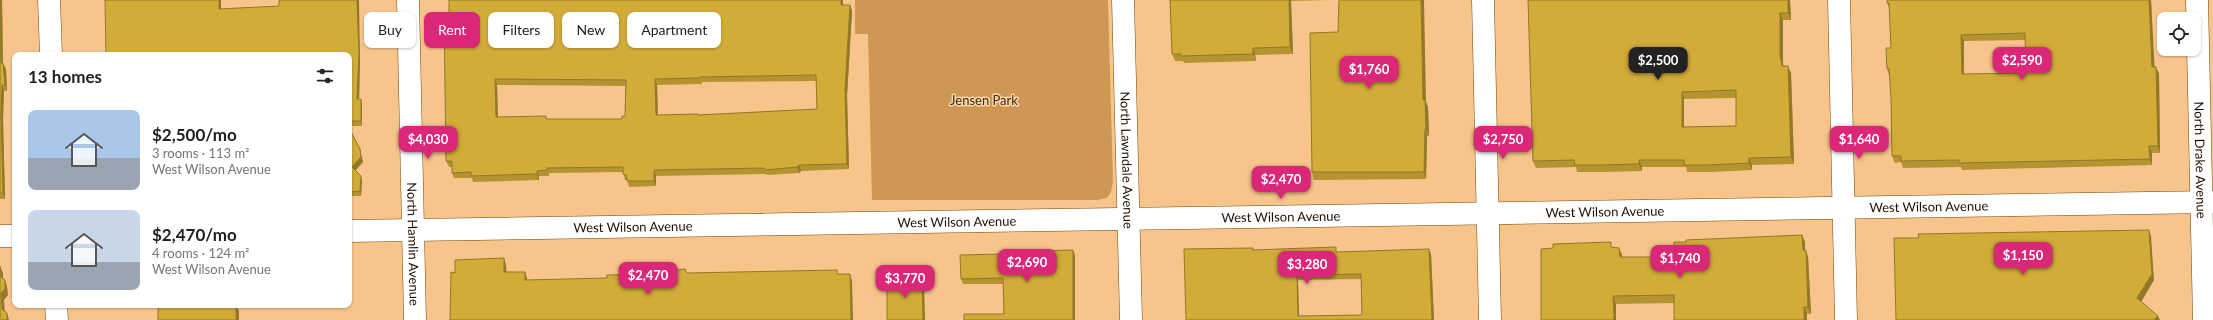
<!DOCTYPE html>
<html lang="en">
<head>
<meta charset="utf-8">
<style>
	:root { --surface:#fff; --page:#f2f2f2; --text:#202124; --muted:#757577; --accent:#db2777 }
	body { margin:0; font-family:Lato,sans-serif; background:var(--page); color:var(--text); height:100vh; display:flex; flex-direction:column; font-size:15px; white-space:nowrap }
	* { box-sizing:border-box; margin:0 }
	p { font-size:13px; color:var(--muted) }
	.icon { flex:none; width:22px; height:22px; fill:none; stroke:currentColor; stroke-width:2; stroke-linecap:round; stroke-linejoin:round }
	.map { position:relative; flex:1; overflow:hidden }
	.drawer { position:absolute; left:12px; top:52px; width:340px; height:256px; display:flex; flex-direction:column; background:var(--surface); border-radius:8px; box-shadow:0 1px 3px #0004 }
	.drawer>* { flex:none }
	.banner { position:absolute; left:364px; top:12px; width:380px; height:36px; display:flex; gap:8px }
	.controls { position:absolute; left:2157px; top:12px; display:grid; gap:8px }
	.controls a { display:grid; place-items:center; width:44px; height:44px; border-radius:8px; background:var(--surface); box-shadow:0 1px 3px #0004; font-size:20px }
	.price { position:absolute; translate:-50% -34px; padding:0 9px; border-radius:8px; background:var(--accent); color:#fff; font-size:13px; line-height:26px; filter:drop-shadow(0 1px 2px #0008) }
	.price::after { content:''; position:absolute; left:50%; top:24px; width:12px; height:9px; margin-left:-6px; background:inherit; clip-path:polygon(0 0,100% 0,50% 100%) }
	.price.on { background:#222; color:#fff }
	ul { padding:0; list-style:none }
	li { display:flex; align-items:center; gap:12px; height:100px; padding:0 16px }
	li span { display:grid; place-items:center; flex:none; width:112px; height:80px; border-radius:8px; color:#555 }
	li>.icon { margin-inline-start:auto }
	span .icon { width:48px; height:48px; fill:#fffc; stroke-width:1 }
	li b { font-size:17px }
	h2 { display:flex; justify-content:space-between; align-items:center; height:48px; padding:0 16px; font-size:17px }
	.pill { padding:0 14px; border-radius:8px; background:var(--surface); box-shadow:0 1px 3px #0004; font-size:14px; line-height:36px }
	.pill.on { background:var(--accent); color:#fff }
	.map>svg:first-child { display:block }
	.green { fill:#ce9854 }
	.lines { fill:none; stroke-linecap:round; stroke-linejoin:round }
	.street-casing { stroke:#714600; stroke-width:23 }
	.secondary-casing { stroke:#714600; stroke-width:23 }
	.street { stroke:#fff; stroke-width:22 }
	.secondary { stroke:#fff; stroke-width:22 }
	.wall { fill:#b49431; fill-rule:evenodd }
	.shaded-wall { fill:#927828 }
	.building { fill:#d1ac39; stroke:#927828; fill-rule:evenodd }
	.labels { text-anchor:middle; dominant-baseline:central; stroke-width:3; stroke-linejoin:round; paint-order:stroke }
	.park-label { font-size:13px; fill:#3b2a17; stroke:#fdd5a6 }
	.street-label { font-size:13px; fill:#1f0e00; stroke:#fdd5a6 }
</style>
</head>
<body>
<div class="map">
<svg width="2213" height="320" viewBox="0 0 2213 320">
	<rect width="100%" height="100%" fill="#f7c58b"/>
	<path class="green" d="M855,0h253l5,182 -2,10 -4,6 -10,2h-225l-4,-166h-13z"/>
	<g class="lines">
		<defs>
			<g id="street">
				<path d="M49,0l2,55"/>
				<path id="s1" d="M408,0l7,320"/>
				<path id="s2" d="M1123,0l8,320"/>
				<path d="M1483,0l7,320"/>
				<path d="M1839,0l7,320"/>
				<path id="s3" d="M2197,0l7,320"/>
				<path d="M56,305l1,15"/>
			</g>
			<g id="secondary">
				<path id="s4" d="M349,231l1864,-29"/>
				<path d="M0,236h15"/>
			</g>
		</defs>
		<use href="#street" class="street-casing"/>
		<use href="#secondary" class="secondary-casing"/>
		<use href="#street" class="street"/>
		<use href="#secondary" class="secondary"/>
	</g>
	<path class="wall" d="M0,0h2l1,63 3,6 1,22h-3l-1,28 2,80h-5z
		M105,0h116v9l139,50 -1,40 3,5v22h-13v-71z
		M449,0h394v5h7l2,6 -5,85 2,73 -48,2 -2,2 -31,2 -2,-1 -110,2v10l-27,1 -2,-7h-2l-2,-8 -74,1v3h-10v4l-66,2 -1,-4h-18l-2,-5v-6h-3l-3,-6 3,-147zM816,81l1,28 -118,6h-41l-1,-30 45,-1v-2zM497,85l129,1 -1,30 -3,3h-75l-49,-2z
		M1170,0h158l-37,1 2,53 -38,1 1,6 -72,2 -1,-2h-8l-3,-7z
		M1528,0h262l1,20h-8v46l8,7 3,91 -42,1v5l-41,2h-24l-1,-5h-44v4l-38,1h-27l-1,-5 -40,1 -3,-7zM1736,98v28l-52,1v-28z
		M2151,0l3,67h2l3,7 1,79h-8v12l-190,5 -1,-3 -58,1 -2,-6 -6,1 -3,-7 -1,-58 -1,-23h-1l-2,-6 4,-21 -1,-38 -3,-7zM2025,40l1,33 -62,1v-33z
		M1338,32l88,70 2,5 1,29h-2l-1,43 -112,1 -2,-8z
		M349,128l12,26 2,8 -8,9 7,10 -1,15h-12z
		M1802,235l3,7v8l3,7 3,57 -137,-11 -58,1 -63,-56h66l3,7v2h52z
		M1253,248l1,2 84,2 93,2 3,66h-248zM1361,279l1,36 -63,1 -1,-36z
		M1073,250l2,6 -71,58 -1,-30h-40l-2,-5 42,-25z"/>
	<path class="shaded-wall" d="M0,0h2l1,69 -2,-6z
		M219,0h2v14l-2,-5z
		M357,0h2l1,59 -1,45 -2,-5z
		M841,0h2v11l-2,-6z
		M1289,0h2v1l2,53 -3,-7z
		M1421,0h3l2,102 2,5 1,29 -3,-7 -3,-29z
		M1788,0h2l1,20 -3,-7z
		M2149,0h2l4,74 -3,-7z
		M850,5l2,6 -5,85 2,73 -2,-5 -2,-74z
		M1780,13l3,7v42l1,11 -2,-7 -2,-11z
		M1961,35l3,6v39l-2,-6z
		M1253,48l2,7 1,6 -3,-7z
		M3,63l3,6 1,22 -2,-6z
		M1788,66l3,7 3,91 -3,-7z
		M2156,67l3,7 1,79 -2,-7z
		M495,79l2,6 1,37 -2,-5z
		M655,79l2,6 1,36 -2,-6z
		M2,85l2,6 -1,28 2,80 -2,-6 -2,-80z
		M1682,92l2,7v35l-2,-7z
		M361,99l1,5v22l-1,-5z
		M1425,129l2,7 -1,43 -2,-7z
		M2149,146l3,7v12l-2,-6z
		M360,149l1,5 2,8 -9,10 -2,-5z
		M1749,158l3,7v5l-3,-7z
		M1639,160l3,7v4l-3,-7z
		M799,165l2,6 -2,2 -2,-6z
		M654,170l2,6v10l-2,-5z
		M537,171l2,5v4l-2,-6z
		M361,176l1,5 -1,15 -1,-5z
		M2149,230l2,6 3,44 -14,24 -3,-6z
		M1802,235l3,7v15l-2,-7z
		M1619,248l3,7v10l-2,-8z
		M1429,249l2,5 3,66h-2z
		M1073,250l2,6v64h-2z
		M1806,250l2,7 3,57 -3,-7z
		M504,258l2,7 1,13 -3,-6z
		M0,266l3,7v11l-2,-7z
		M525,272l2,6v8l-2,-6z
		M850,274l2,7 1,39h-2z
		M1297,275l1,5 1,40 -1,-4z
		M922,278l2,5 1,37h-2z
		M5,280l2,6 1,9 -4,5 1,16 -3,-7 -1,-16z
		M1613,296l3,8v16h-2z
		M236,305l3,6v9h-3z
		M1804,307l3,7v6h-3z
		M7,313l2,7h-2z
		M2158,316l2,4h-6z"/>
	<path class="building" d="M0,0l1,63h2l2,22h-3l-1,28 2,80h-3z
		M105,0h114v9l60,-3v-6h78l2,54 -2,45h4v22h-12v-66h-243z
		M449,0h392v5h9l-5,85 2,74 -48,1 -2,2 -31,3 -2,-2 -110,2v11h-27l-1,-6 -3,-1v-7l-76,1v2l-10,1v3l-66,2v-4l-19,1v-12h-6l-2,-147h5zM816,75l1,34 -119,6v-1l-42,1 -1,-36 45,-1v-1zM495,79l131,1 -1,36h-3v3h-76v-3l-50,1z
		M1170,0h119l1,47 -37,1v6l-72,2v-2h-9z
		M1339,0h82l2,100h2l1,29h-1l-1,43h-112l-2,-139 28,-1z
		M1528,0h260v13h-8v42l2,11h6l3,91 -42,1v5l-41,2h-24v-5h-45v4l-38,1h-26l-1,-5 -41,1zM1736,90v36l-54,1v-35z
		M1887,0h262l3,67h4l2,79h-9l1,13 -191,4v-3l-58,1v-5h-9l-1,-58 -2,-30 -2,1 -1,-21h5l-2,-45h-2zM2025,33l1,40 -64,1 -1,-39z
		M349,128l11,21 1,8 -9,10 9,9 -1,15 -11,1z
		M2149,230l3,44 -15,24 21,18 -4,4h-258l-2,-82h25l-1,-4z
		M1802,235l1,15h3l2,57h-4v13h-130v-25l-61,1 1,24h-73v-71l12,-1v-4l58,-2v5l8,1 1,9h54v-15h12v-2z
		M1336,247v5l93,-3 3,71h-246l-2,-71 69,-1v2zM1361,274l1,41 -64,1 -1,-41z
		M1073,250v70h-109v-6h40l-1,-36 -42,1 -1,-24 43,-1v-2z
		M504,258v14h21v8l82,-2v-3l63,-1 5,-4 10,-1 2,4 150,-3v4h13l1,46h-401l1,-48 4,1v-13z
		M0,266l1,11 4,3v9l-4,4 1,16 5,4v7h-7z
		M887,278h35l1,42h-36z
		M158,305h78v15h-78z"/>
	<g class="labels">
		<g class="park-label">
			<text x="984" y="100">Jensen Park</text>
		</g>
		<g class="street-label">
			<text stroke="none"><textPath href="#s2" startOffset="160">North Lawndale Avenue</textPath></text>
			<text stroke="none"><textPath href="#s3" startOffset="160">North Drake Avenue</textPath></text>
			<text stroke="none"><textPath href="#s4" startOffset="1580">West Wilson Avenue</textPath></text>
			<text stroke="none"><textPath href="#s4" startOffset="1256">West Wilson Avenue</textPath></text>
			<text stroke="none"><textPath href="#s4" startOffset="932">West Wilson Avenue</textPath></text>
			<text stroke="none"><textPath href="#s4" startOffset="608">West Wilson Avenue</textPath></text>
			<text stroke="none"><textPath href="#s4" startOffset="284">West Wilson Avenue</textPath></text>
			<text stroke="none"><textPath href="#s1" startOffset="244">North Hamlin Avenue</textPath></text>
		</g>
	</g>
</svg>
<div class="controls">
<a><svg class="icon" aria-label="locate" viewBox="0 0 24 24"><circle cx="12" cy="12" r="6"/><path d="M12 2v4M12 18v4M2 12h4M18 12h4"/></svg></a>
</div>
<b class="price on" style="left:1658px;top:81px">$2,500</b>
<b class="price" style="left:2022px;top:81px">$2,590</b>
<b class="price" style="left:1369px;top:90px">$1,760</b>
<b class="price" style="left:428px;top:160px">$4,030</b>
<b class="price" style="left:1503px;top:160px">$2,750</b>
<b class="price" style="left:1859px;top:160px">$1,640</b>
<b class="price" style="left:1281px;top:200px">$2,470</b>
<b class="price" style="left:2023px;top:276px">$1,150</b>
<b class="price" style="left:1680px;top:279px">$1,740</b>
<b class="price" style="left:1027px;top:283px">$2,690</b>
<b class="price" style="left:1307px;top:285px">$3,280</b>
<b class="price" style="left:648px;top:296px">$2,470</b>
<b class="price" style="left:905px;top:299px">$3,770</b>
<div class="banner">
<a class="pill">Buy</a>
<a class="pill on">Rent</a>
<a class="pill">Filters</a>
<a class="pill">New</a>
<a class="pill">Apartment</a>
</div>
<section class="drawer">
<h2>13 homes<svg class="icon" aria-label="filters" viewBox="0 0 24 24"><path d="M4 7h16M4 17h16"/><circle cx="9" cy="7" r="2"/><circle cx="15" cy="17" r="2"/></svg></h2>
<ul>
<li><span style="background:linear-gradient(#a9c7e8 60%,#9aa5b1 0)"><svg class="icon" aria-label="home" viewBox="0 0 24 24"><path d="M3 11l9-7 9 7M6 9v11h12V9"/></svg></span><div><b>$2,500/mo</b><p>3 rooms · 113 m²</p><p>West Wilson Avenue</p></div></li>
<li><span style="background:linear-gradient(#c9d6e8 65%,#9aa5b1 0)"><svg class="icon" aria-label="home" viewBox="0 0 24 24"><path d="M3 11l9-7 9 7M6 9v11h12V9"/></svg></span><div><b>$2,470/mo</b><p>4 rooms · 124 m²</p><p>West Wilson Avenue</p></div></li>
</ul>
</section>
</div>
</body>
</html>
